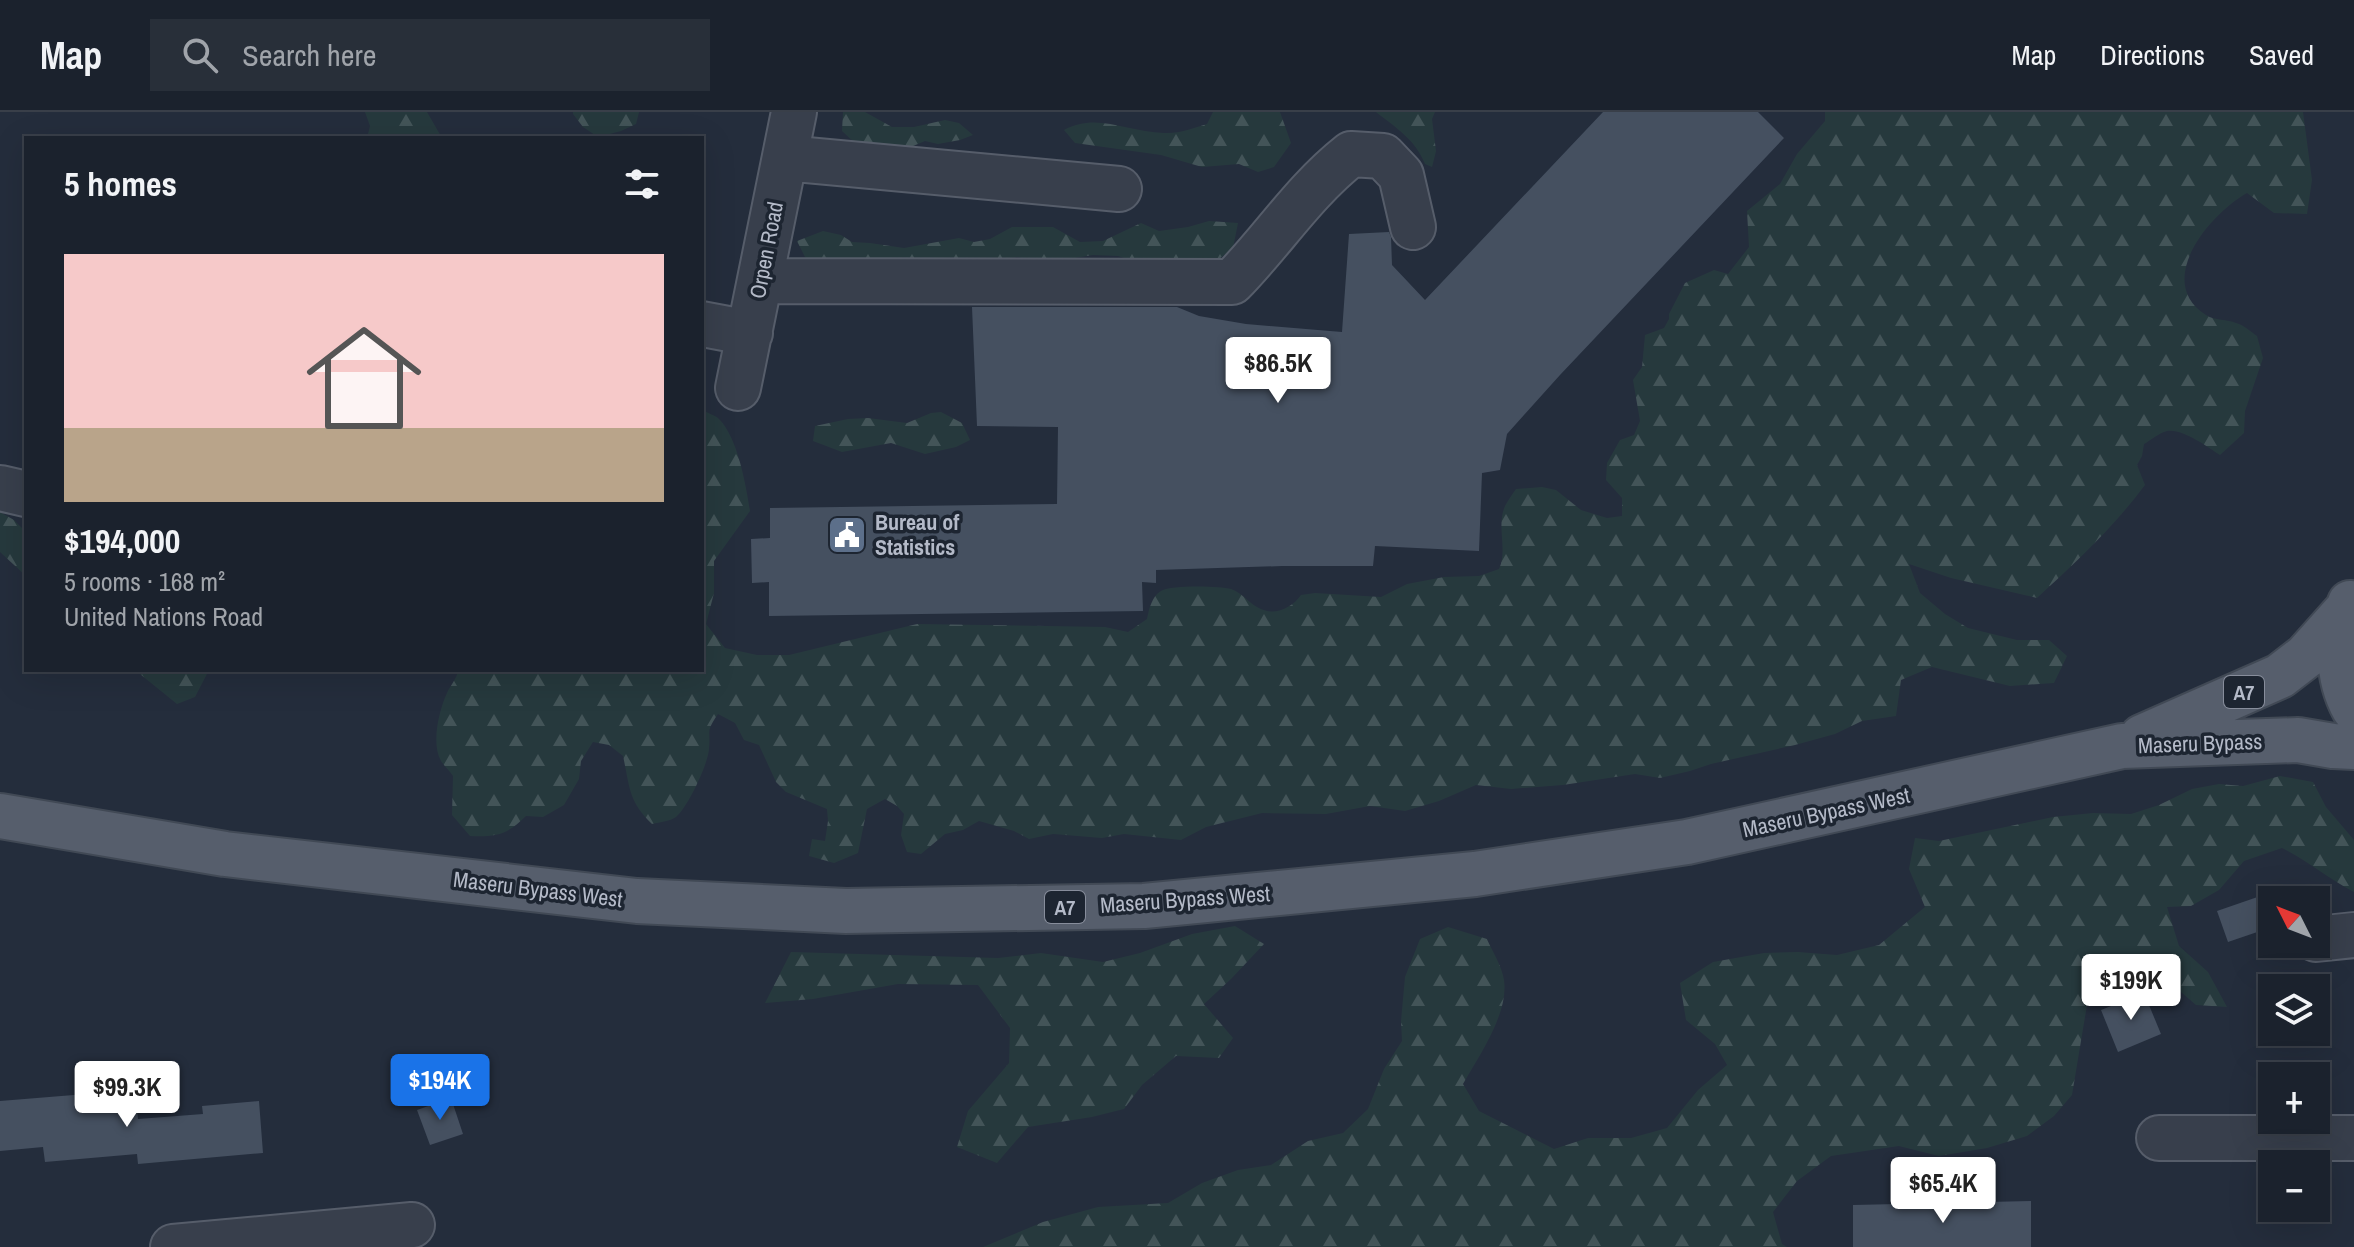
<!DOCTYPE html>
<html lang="en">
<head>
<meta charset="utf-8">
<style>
	:root { --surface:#1b222d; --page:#282f39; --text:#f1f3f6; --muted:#a0a4aa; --line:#393f49; --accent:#1a73e8 }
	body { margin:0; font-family:"Archivo Narrow",sans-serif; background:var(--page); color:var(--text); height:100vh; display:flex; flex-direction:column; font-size:30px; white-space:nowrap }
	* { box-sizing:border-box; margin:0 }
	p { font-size:26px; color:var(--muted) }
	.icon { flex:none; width:44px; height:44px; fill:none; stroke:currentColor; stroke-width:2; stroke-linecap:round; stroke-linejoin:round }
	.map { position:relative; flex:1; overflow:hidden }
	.side { position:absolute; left:24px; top:24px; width:680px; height:536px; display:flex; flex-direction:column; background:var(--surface); border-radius:0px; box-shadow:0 8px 32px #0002,0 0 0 2px var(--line) }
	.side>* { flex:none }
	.needle { width:52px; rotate:312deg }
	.controls { position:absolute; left:2258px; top:774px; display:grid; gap:16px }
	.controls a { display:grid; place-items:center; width:72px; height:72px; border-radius:0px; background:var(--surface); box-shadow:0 8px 32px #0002,0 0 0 2px var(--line); font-size:40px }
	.price { position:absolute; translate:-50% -68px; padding:0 18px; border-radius:8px; background:#fff; color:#222; font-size:26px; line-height:52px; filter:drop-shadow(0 2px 4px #0008) }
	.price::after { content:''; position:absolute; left:50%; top:48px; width:24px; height:18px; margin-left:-12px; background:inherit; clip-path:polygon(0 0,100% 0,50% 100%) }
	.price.selected { background:var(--accent); color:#fff }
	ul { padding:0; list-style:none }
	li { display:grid; align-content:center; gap:16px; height:424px; padding:0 40px }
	li span { display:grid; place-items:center; height:248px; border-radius:0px; color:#555 }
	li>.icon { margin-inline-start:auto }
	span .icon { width:144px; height:144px; fill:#fffc; stroke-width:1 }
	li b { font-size:34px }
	h2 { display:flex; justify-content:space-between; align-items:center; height:96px; padding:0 40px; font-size:34px }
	header { display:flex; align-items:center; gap:48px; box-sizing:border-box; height:112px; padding:0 40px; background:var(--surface); border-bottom:2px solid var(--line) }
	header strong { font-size:38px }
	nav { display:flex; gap:44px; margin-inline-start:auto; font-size:28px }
	.search { width:560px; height:72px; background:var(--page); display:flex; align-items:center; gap:20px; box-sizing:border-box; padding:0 28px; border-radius:0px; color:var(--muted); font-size:30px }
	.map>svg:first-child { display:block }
	.forest { fill:url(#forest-firs) }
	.building { fill:#455060 }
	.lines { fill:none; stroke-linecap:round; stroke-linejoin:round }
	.minor-casing { stroke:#565d6a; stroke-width:48 }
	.major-casing { stroke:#414955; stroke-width:48 }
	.minor { stroke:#383f4c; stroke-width:44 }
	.major { stroke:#565e6c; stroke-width:44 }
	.labels { text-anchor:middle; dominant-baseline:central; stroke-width:7; stroke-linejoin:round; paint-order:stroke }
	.shield { fill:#1d2531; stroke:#878d9b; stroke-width:2 }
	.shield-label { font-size:20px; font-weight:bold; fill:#b4bac8 }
	.street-label { font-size:22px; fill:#b4bac8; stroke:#1d2531 }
	.poi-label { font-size:22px; font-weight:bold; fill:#b4bac8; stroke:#1d2531; text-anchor:start }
</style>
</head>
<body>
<header>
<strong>Map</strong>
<div class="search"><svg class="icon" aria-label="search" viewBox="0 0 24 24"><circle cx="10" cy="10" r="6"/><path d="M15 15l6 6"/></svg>Search here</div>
<nav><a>Map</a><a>Directions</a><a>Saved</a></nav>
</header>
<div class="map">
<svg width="2354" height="1135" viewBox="0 0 2354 1135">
	<defs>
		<pattern id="forest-firs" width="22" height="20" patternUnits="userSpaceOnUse" patternTransform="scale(2)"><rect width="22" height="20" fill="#26393d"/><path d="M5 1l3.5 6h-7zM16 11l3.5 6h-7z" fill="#435458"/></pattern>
	</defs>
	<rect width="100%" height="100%" fill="#242d3c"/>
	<path class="forest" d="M365,0h62l15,26h-75l3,-12z
		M573,0h66l-3,12 -15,7 -23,6 -15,-10 -10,-13z
		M843,0h22l27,15h22l31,-7 14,3 14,12 -13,5 -22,4 -13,-3 -19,8 -48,-3 -16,-15z
		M1213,0h67l11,31 -17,24 -16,5 -19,-8 -37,3 -41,-12 -86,-12 -11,-13c33,-18 62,2 100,3 15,1 29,-5 43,-9z
		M1376,0h59l-3,7 4,32 -4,16 -7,-3c-10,-25 -29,-36 -49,-52z
		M1825,0h478l9,68 -5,34 -33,-1 -27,-20c-37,21 -94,88 -41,122 9,6 21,4 30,8 8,2 15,9 21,13l6,22 -18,53 -1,22 -24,22c-12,-8 -38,-27 -53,-24 -8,2 -16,9 -23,13l-2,12 -5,9 8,20c-32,43 -69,77 -108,113l-86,-20 -42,-14 11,29 25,21 23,14 49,12h32l18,16 -13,27 -44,3 -78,-19 -31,13 -5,36 -34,5 -27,13 -40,11 -84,19 -21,7 -30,7 -25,-4 -72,11 -52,4 -35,-4 -37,16 -34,10 -35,-5 -44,8 -64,-1 -56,14 -25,13 -57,-6 -22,4 -49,-4 -24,5 -15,-8 -35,-10 -16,9 -18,4 -24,20 -14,-2 -6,-17 3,-21 -7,-8 -12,-7 -18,10 -9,44 -24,10 -25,-7 3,-17 13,2 3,-20 -1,-12 -41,-17 -10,-10 -17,-37 -15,-5 -9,-17 -17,-9c-13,19 -7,15 -9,35 -1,15 -21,58 -33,68 -5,4 -16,5 -24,7 -24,-23 -22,-37 -29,-68l-14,-11 -16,-3 -12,19 -2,18 -15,26 -21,12 -17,-1c-19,19 -30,21 -56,20l-18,-21 1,-39c-3,-5 -9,-10 -12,-15 -10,-17 -2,-51 6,-68 4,-9 10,-14 11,-23h244v-260c5,3 13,5 17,9 19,19 27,67 31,92l-36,50v32l-8,31 19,24 32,7h32l128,-31 188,3 23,5 19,-13c2,-10 5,-23 14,-28 11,-6 57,-5 70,-2 10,3 17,13 26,18 16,10 34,2 44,-12l14,-2 66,4 26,-13 37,-7 35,-1 20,-7c9,-19 -3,-43 6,-63 3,-6 7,-11 11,-17l26,-2 14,3 25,20 26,8 15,-2v-18l-16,-18 1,-17 13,-23 14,-5 6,-14 -7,-41 9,-13 3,-32 19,-7 5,-9v-5l16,-31 29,-13 14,4 21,-27 -2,-36 33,-27 17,-30 28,-33z
		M1209,109l29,2 -5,25 -19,15 -77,-1 -19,-6 -25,-1 -49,8 -27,-6 -20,5 -175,9 -17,-14 -8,-16 26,-10 18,4 11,7 18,1 34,5 55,-10 15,4 16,-3 22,-12h41l27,15 23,-1 38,-18 18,8 29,-4z
		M941,300l21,11 8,17 -14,7 -31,7 -34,-11 -49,9 -29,-11 2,-15 33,-7 20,-1 39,5 24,-10z
		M0,400l14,8 12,12v44l-26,-24z
		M135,558h74l-14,27 -18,7z
		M2280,664l33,6 13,25 28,33v52c-25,-13 -46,-31 -72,-44l-38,13 -25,29 -28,16 -24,1 12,39 29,26 19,35 -31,-2 -22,-19 -11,-16 -31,-15 -44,44 -16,96 -18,21 -27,20 -40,12 -48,8 -40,-10 -68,10 -34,25 -24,31 9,32 5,3h-804l60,-25 55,-15 70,-4 34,-20 36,-13 33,-5 37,-24 35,-8 25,-24 16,-40 18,-28 -1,-20 4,-44 15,-38 28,-12 39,12c5,12 15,27 17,41 5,33 -25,76 -41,104l16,27 75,38 34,-11h43l36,-10 31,-38 29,-25 -12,-21 -29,-24 -6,-37 33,-21 51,-9 34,-1 39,3 42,-10 46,-38 -16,-38 6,-31 24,3 114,-24 40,-4 38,1 28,-9 33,-16 27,-5 24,2z
		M1235,814l29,18 -33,35 -27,25 29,34 -14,20 -43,-2 -34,29 -18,24 -32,8 -64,10 -31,36 -40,-16 11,-36 41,-48 1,-35 -32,-43 -80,-1 -85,15 -48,4 26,-51 207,6 43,-5 62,9 37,-9 52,-19z"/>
	<path class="building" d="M1603,0h155l26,26 -224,237 -53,59 -7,36 -18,3 -3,78 -104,-5 -2,20h-91l-126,4v13l-14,-1 1,29 -374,5v-34l-17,1 -1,-44 19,-1v-30l287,-4 1,-77 -81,-1 -5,-119h205l22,9 47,8 96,8 7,-98 40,-2 2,5 1,28 33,35z
		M2272,780v35l-44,15 -11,-31z
		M2144,881l17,41 -43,18 -17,-42z
		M135,978l3,29 65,-5 -1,-8 57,-5 4,52 -125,11 -1,-10 -92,8 -2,-15 -43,4v-50z
		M451,986l12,36 -33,11 -13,-35z
		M2031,1089v46h-178v-42z"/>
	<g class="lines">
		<defs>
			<path id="minor" d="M785,46l334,31
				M760,169l472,1c42,-43 71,-90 119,-128l32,2 18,19 12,52
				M702,212l48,9
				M738,276l56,-276
				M0,376l26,6
				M2316,827l38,-4
				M2159,1026h195
				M173,1135l239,-22"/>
			<path id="major" d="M2350,491c-15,31 -13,75 4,106
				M2142,625l138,-61 26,-20 41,-46
				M0,704l225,38 412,47 209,10 298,-5 331,-32 212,-32 435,-96 176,-6 35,6 21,1"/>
		</defs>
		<use href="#minor" class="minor-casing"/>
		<use href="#major" class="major-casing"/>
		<use href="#minor" class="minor"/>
		<use href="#major" class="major"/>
	</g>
	<defs>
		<symbol id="civic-square" viewBox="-11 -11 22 22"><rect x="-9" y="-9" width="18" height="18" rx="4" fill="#5c6f8a" stroke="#1d2531"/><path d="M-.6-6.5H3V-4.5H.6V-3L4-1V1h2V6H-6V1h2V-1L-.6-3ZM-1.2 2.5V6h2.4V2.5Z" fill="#fff"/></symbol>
	</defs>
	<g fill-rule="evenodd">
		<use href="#civic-square" x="825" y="401" width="44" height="44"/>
	</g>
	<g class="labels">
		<g class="shield">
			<rect x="2224" y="564" width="40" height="32" rx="6"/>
			<rect x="1045" y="779" width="40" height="32" rx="6"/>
		</g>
		<g class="shield-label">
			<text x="2244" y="580">A7</text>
			<text x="1065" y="795">A7</text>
		</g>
		<g class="street-label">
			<text transform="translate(766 138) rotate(-79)">Orpen Road</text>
			<text transform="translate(2200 631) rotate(-2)">Maseru Bypass</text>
			<text transform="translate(1826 700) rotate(-12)">Maseru Bypass West</text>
			<text transform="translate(538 777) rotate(7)">Maseru Bypass West</text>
			<text transform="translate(1185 787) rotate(-4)">Maseru Bypass West</text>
		</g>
		<g class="poi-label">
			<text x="875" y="410">Bureau of<tspan x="875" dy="25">Statistics</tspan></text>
		</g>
	</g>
</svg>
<div class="controls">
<a><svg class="needle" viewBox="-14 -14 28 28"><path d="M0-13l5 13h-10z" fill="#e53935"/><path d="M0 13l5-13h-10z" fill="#a0a4aa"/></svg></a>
<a><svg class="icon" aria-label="layers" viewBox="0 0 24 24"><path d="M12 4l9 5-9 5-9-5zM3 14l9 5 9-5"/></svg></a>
<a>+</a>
<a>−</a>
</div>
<b class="price" style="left:1278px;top:293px">$86.5K</b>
<b class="price" style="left:2131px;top:910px">$199K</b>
<b class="price selected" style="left:440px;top:1010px">$194K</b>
<b class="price" style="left:127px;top:1017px">$99.3K</b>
<b class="price" style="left:1943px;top:1113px">$65.4K</b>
<section class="side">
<h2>5 homes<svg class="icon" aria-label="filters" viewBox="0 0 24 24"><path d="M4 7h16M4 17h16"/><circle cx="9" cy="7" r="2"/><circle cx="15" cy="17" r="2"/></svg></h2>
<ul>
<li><span style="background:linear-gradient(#f6c9c9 70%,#b9a48a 0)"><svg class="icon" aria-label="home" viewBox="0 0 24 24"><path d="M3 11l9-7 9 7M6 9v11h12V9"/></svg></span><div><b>$194,000</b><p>5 rooms · 168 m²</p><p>United Nations Road</p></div></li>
</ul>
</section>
</div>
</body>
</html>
